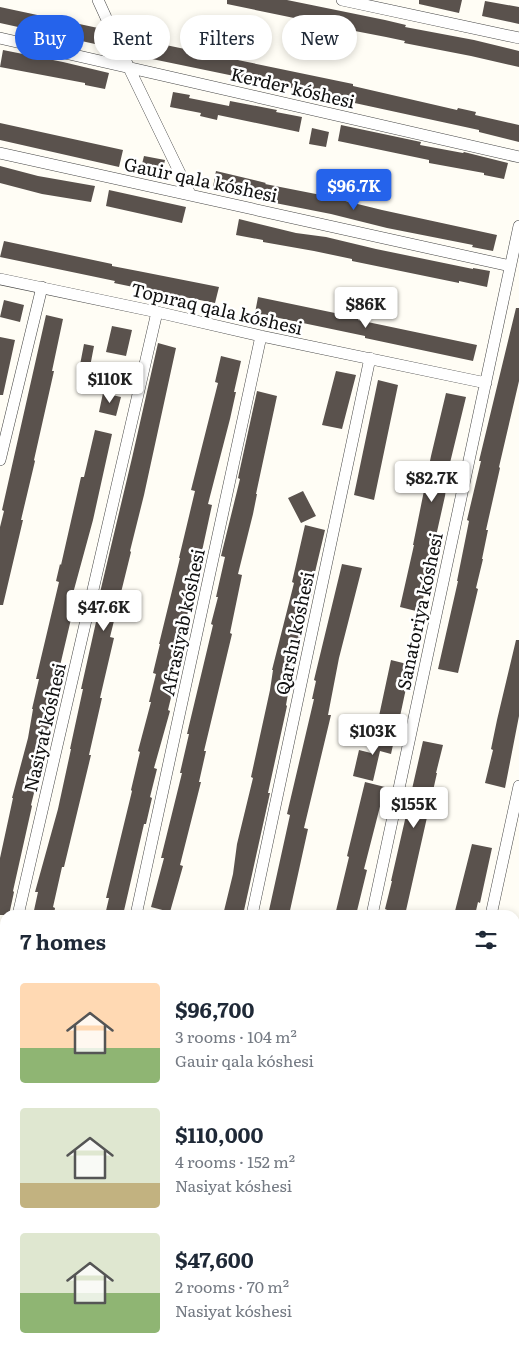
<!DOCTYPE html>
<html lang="en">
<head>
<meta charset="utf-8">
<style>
	:root { --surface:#fff; --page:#f2f2f3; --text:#1f2937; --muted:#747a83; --accent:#2563eb }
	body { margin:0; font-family:Literata,serif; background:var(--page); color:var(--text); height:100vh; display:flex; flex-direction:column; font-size:19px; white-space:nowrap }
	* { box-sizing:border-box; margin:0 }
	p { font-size:16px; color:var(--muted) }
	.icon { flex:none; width:28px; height:28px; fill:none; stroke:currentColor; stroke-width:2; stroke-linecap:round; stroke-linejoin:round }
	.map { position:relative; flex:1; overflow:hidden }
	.drawer { position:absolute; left:0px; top:910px; width:520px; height:446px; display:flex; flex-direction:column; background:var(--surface); border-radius:15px 15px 0 0; box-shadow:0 2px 8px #0003 }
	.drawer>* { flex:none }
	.hud { position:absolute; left:15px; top:15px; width:490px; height:45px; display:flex; gap:10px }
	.price { position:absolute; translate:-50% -42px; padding:0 11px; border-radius:5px; background:#fff; color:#222; font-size:16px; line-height:32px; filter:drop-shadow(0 1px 2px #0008) }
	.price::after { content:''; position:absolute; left:50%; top:30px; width:15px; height:11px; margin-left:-8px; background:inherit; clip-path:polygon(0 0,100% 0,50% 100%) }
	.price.on { background:var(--accent); color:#fff }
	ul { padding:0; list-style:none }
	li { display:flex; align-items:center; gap:15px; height:125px; padding:0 20px }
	li span { display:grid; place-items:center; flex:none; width:140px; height:100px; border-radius:5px; color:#555 }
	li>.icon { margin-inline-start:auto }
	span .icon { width:60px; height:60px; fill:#fffc; stroke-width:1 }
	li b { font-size:21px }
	h2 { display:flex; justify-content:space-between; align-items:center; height:60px; padding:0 20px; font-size:21px }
	.chip { padding:0 18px; border-radius:22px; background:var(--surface); box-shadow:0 2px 8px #0003; font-size:18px; line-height:45px }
	.chip.on { background:var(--accent); color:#fff }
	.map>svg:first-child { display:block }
	.building { fill:#5a524d }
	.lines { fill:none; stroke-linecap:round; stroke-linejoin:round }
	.minor-casing { stroke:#444; stroke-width:12 }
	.minor { stroke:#fff; stroke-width:11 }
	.labels { text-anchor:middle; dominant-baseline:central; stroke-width:5; stroke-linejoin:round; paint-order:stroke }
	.street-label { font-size:18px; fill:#111; stroke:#fff }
</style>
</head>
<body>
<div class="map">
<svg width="519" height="1356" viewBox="0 0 519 1356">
	<rect width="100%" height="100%" fill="#fffdf5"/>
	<path class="building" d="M227,0h60l98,20 21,5 -1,2 69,13 45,11v16l-48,-11 -67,-13 1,-2 -19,-4 -88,-17 1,-1 -72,-15z
		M419,0h43l-3,13 -40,-9z
		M485,1l34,6v17l-37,-8z
		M0,7l98,21 -3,16 -95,-21z
		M156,43l197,41v2l104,24 1,-2 18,4 -1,3 44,10v17l-40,-10v-2l-129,-28 1,-2 -199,-41z
		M3,50l60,12 46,11 -4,16 -20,-4v-2l-85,-16z
		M173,92l17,3 -1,3 40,8 1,-5 47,9 -1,2 26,5 -3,15 -81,-17 -1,5 -17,-4 1,-3 -31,-6z
		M0,123l123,27 -4,17 -119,-27z
		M341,125l80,17 -1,3 43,8 1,-1 44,11 -4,16 -20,-4v-2l-55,-10v-3l-91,-19z
		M312,128l17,4 -3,15 -17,-3z
		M144,156l21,4 -4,17 -21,-5z
		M0,166l38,10 57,10 -4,16 -49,-8 -42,-11z
		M216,171l50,12 -1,1 56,11 61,15 115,25 -4,16 -21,-4 1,-2 -86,-17 -56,-14 -61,-12v-1l-29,-6 1,-2 -29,-6z
		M109,190l77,17 -4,16 -76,-17z
		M239,219l57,14 30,4 50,12 97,20v-1l17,3 -3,16 -28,-6v2l-107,-22v-2l-38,-8 -51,-9v-2l-27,-5z
		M4,241l108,23v2l26,5 81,16 -4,16 -72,-14 -29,-6 1,-2 -115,-24z
		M258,297l101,21 -1,2 119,25 -4,16 -108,-23v-2l-110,-23z
		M4,300l20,5 -4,17 -20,-5z
		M516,308h3v73l-20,86 1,1 -14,62h2l-6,29h1l-7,29 2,1 -20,84 -20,-4 20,-88h-1l12,-60 -2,-1 14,-59h-2z
		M46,315l17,4 -11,52h2l-20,89 1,1 -14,59h2l-20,85h-3v-78l4,-16 -2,-1z
		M112,326l20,4 -6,26 -20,-4z
		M0,337l15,3 -12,55h-3z
		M158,343l18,5 -32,147 -14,56 1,1 -21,85 4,1 -14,60h2l-13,57h2l-7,29 -20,83h-2l-9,40 2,1 -1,7h-21l5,-23h-3l23,-83 13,-60h-1l13,-60h-2l15,-67h-3l39,-164z
		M84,344l10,2 -5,26 -10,-2z
		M221,356l20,5 -7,31h2l-6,27 -22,85 4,1 -13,60h1l-22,86 1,1 -6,28 2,1 -7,29 2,1 -16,57 3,1 -7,28 2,1 -6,26h-2l-21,91h-18l4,-17h-3l26,-107 -1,-1 9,-38 -2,-1 13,-49h-2l7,-28 -3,-1 7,-29h-1l21,-86h-1l16,-67 -4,-1 27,-107 -3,-1z
		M336,371l20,4 -14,54 -20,-4z
		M378,380l20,5 -24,115 -20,-5z
		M257,391l20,5 -21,98h1l-4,20 -15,60 4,1 -12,58 2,1 -28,117h2l-7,31h2l-21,83 3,1 -13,46 -19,-5 13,-49h-3l21,-85h-2l9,-39h-2l26,-109 -2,-1 7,-27h-2l9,-40 -4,-1 19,-77 -2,-1z
		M103,393l18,4 -5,19 -17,-4z
		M446,393l20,4 -17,70 -4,29 -13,58 1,1 -13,57 -20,-5 14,-62h-1l18,-89z
		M95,430l17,4 -19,86 -21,77 4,1 -21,89h3l-7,29 2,1 -22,88 1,1 -19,85 1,1 -5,23h-9v-57l13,-60h-1l16,-60 5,-29h-1l7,-30h-3l23,-97 -3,-1 4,-17 1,1 20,-88h3z
		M303,491l13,25 -15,7 -13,-25z
		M305,525l20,5 -14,59 2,1 -22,87 -5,28 1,1 -19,87h2l-27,122h-20l10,-41 4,-30 16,-66 -2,-1 19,-87 3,-20h-1l22,-87 -2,-1z
		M342,564l20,4 -23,90 -11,57h3l-27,113 4,1 -19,86h-21l22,-100 -3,-1 27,-115h-2l4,-18 -2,-1z
		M516,640h3v76l-14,72 -20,-5 8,-33 -2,-1 6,-29z
		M391,660l20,5 -12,56 -20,-5z
		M376,732l19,4 -4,18 -11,-3 -7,30 -20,-5 6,-26 12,3z
		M423,741l20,4 -7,28h1l-32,142h-19l1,-5 -2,-1 7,-28h-1z
		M365,782l20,5 -21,82 3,1 -11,45h-21l14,-58 -2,-1z
		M472,844l20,4 -12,55 -2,-1 -3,13h-21z"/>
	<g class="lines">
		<defs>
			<path id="minor" d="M98,0l31,68 61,126
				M342,0l177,38
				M0,38l519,119
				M0,153l510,113
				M0,279l157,33 104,24 225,47
				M0,460l42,-173
				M18,915l139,-603
				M136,915l125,-579
				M252,915l118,-557
				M372,915l147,-689
				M491,915l28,-129
				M0,995l5,-22
				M0,1221l5,-1
				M515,1230l4,-1
				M113,1351l3,5
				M52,1356l17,-5
				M219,1356l5,-5
				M364,1356l4,-5"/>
		</defs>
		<use href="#minor" class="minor-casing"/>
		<use href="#minor" class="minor"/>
	</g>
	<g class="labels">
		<g class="street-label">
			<text transform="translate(293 87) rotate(13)">Kerder kóshesi</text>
			<text transform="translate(201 179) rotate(12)">Gauir qala kóshesi</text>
			<text transform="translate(217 308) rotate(13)">Topıraq qala kóshesi</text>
			<text transform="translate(419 611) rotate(-78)">Sanatoriya kóshesi</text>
			<text transform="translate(182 622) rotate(-78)">Afrasiyab kóshesi</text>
			<text transform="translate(294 633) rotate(-78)">Qarshı kóshesi</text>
			<text transform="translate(44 727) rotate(-77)">Nasiyat kóshesi</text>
		</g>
	</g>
</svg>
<b class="price on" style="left:354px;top:211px">$96.7K</b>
<b class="price" style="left:366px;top:329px">$86K</b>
<b class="price" style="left:110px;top:404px">$110K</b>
<b class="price" style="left:432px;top:503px">$82.7K</b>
<b class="price" style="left:104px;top:632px">$47.6K</b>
<b class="price" style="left:373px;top:756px">$103K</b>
<b class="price" style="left:414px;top:829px">$155K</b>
<div class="hud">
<a class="chip on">Buy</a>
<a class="chip">Rent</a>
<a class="chip">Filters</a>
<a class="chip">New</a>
</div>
<section class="drawer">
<h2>7 homes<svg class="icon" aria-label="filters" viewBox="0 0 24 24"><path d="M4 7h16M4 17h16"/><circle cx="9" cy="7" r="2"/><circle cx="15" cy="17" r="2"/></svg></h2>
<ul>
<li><span style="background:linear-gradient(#ffd9b3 65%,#8fb573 0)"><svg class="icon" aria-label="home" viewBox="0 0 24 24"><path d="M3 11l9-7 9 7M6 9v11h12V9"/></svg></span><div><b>$96,700</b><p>3 rooms · 104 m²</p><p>Gauir qala kóshesi</p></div></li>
<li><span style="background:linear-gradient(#dfe7d0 75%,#c2b280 0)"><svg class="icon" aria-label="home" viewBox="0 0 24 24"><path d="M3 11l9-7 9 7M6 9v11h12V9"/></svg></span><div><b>$110,000</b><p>4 rooms · 152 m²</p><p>Nasiyat kóshesi</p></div></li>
<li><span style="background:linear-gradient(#dfe7d0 60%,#8fb573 0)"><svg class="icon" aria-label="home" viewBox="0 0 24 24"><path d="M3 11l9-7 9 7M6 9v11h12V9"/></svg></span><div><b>$47,600</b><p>2 rooms · 70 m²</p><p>Nasiyat kóshesi</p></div></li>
</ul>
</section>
</div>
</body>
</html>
